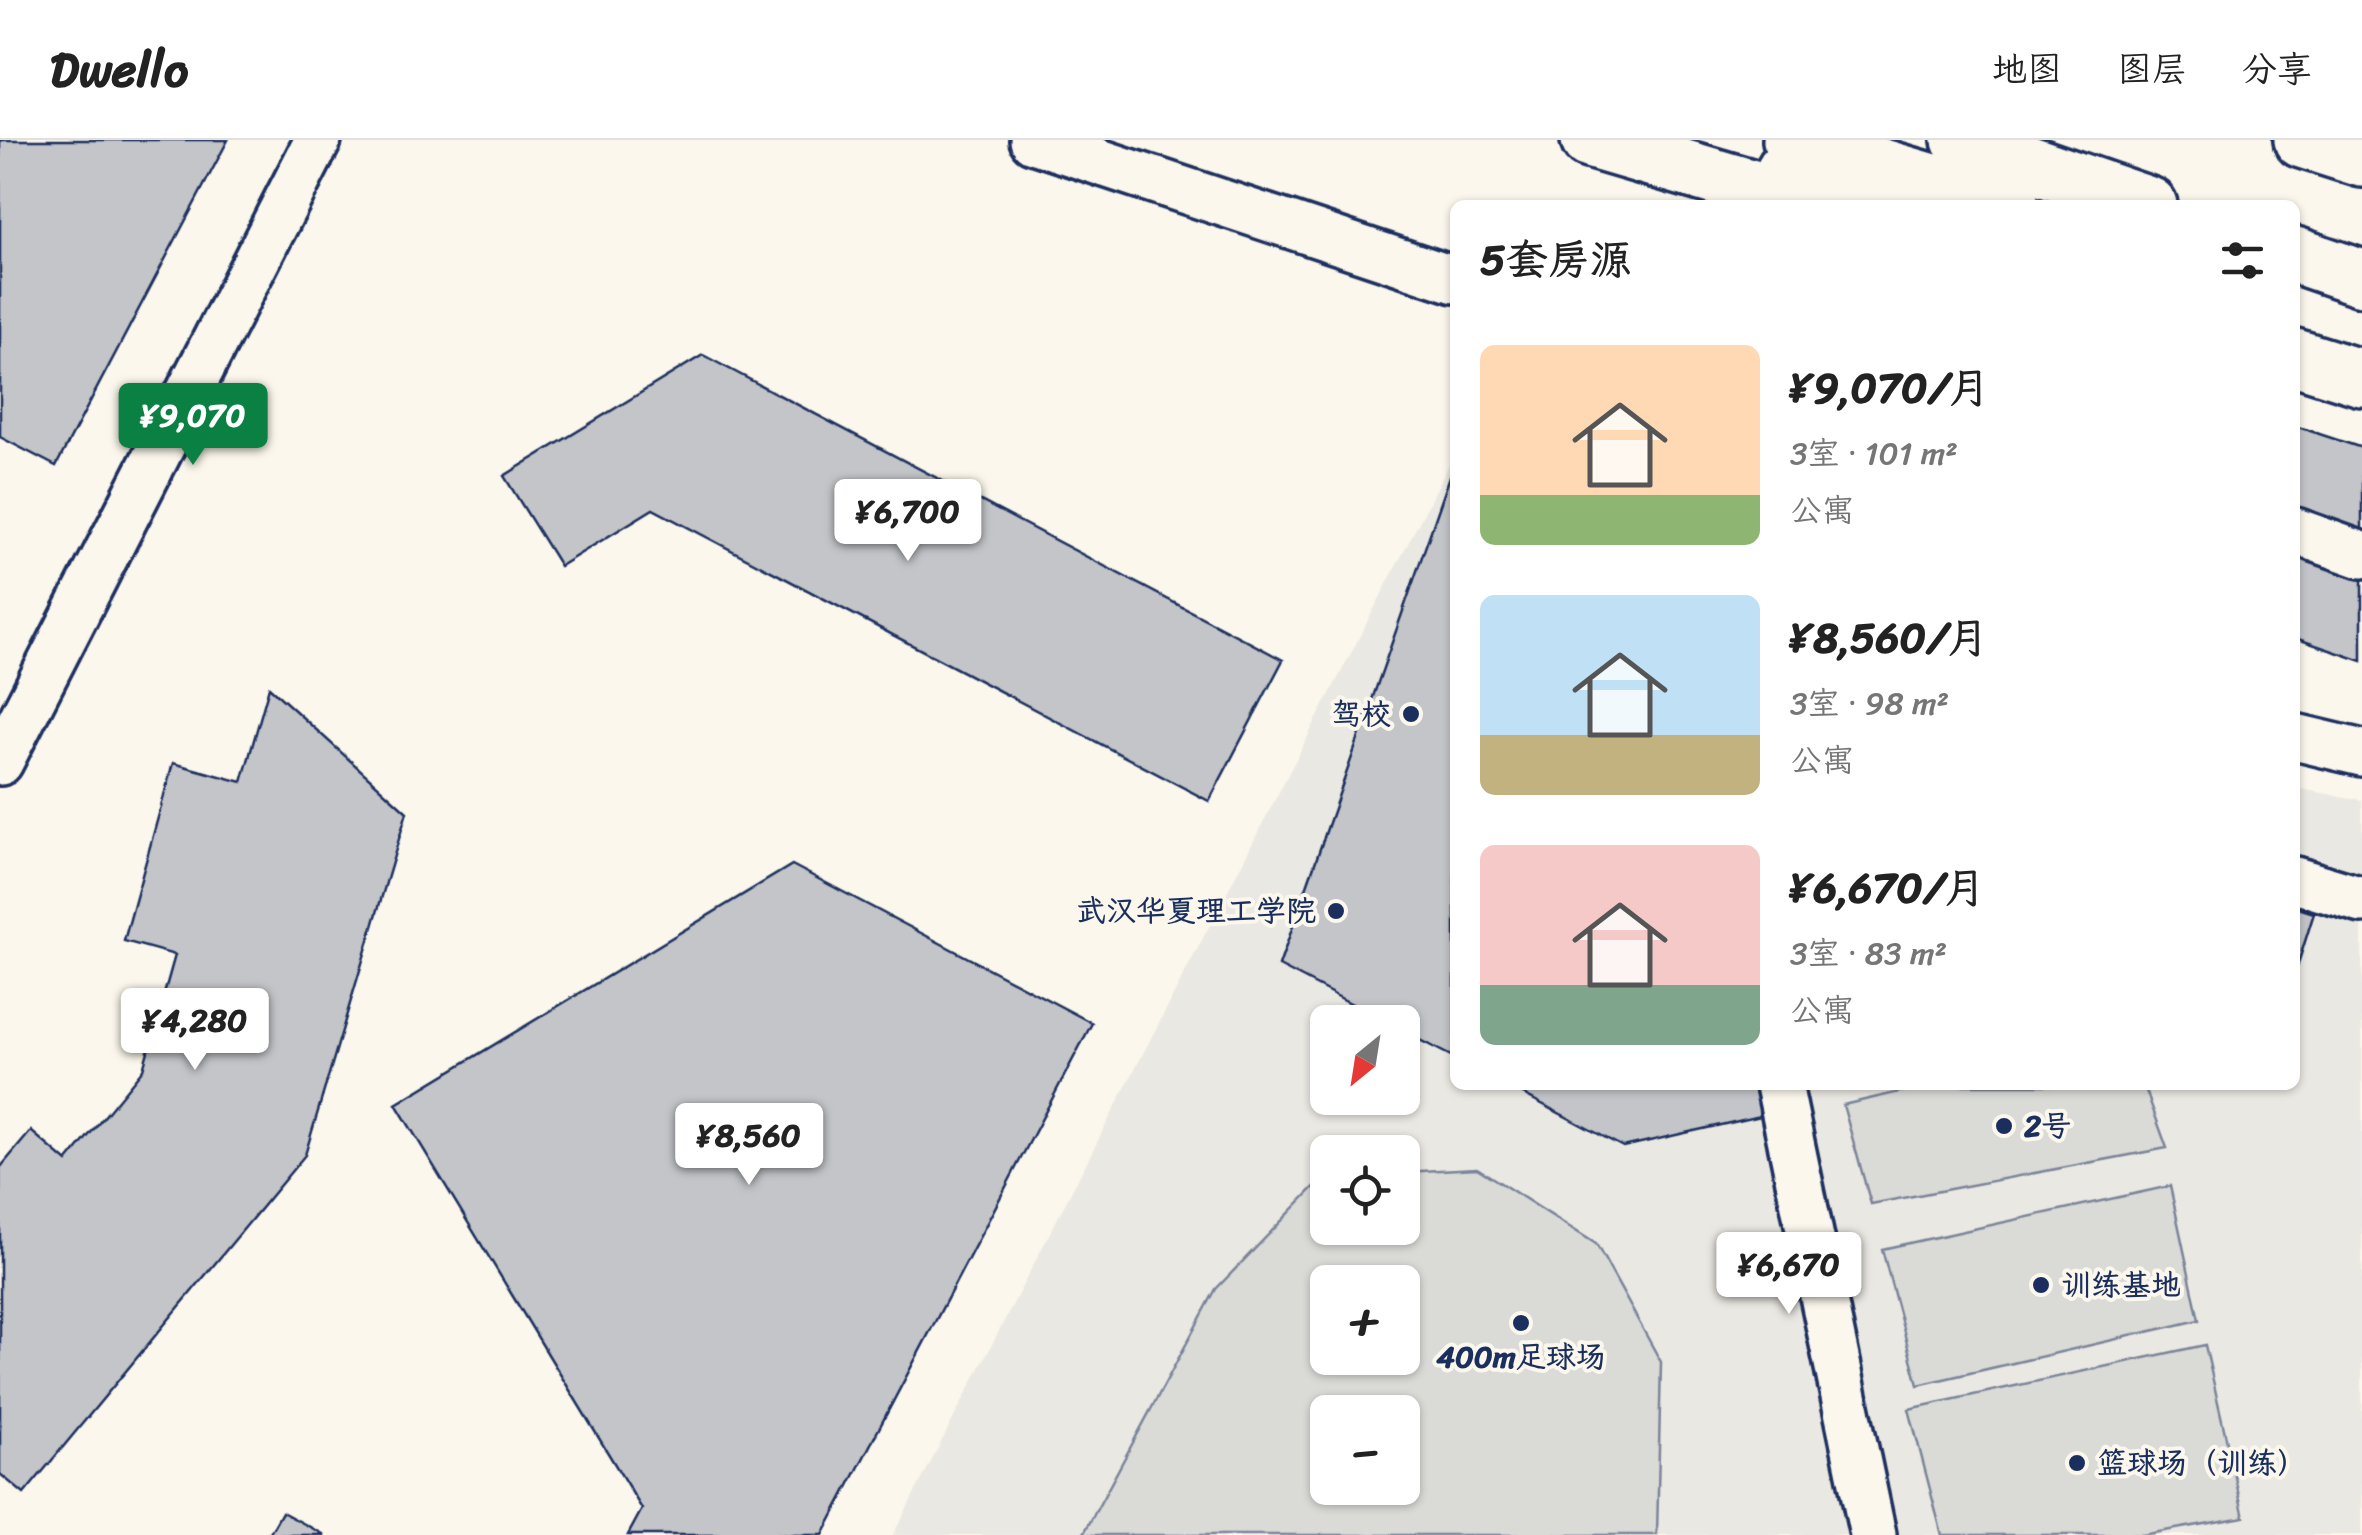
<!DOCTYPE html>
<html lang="zh">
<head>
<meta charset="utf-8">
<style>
	:root { --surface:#fff; --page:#f6f6f6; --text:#222; --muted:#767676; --line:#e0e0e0; --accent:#0b8043 }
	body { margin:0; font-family:Sriracha,"LXGW WenKai TC",sans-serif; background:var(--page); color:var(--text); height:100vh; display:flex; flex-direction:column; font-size:38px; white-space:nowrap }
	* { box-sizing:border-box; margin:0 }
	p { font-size:32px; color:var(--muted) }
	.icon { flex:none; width:55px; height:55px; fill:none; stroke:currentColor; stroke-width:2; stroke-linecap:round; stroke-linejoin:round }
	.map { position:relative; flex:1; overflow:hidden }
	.drawer { position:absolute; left:1450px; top:60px; width:850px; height:890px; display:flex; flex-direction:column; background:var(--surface); border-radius:15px; box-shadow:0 2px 8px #0004 }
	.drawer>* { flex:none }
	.needle { width:65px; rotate:210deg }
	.tools { position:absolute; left:1310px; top:865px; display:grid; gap:20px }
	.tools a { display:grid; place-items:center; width:110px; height:110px; border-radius:15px; background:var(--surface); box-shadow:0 2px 8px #0004; font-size:50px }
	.price { position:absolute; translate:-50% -85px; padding:0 22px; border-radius:10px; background:#fff; color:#222; font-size:32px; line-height:65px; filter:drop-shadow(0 2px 5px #0008) }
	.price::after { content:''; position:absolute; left:50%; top:60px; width:30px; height:22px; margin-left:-15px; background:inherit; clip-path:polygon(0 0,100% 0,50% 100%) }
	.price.current { background:var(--accent); color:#fff }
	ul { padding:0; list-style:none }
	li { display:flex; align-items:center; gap:30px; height:250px; padding:0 30px }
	li span { display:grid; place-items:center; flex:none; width:280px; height:200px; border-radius:15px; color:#555 }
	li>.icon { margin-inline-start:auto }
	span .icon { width:120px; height:120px; fill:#fffc; stroke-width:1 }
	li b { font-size:42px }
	h2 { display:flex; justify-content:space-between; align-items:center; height:120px; padding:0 30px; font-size:42px }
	header { display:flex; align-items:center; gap:60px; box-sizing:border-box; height:140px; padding:0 50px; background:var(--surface); border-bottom:2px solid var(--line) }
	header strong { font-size:48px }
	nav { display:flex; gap:55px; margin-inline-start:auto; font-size:35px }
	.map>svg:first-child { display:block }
	.built { fill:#eae8e2; fill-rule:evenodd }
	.green { fill:#dadad7; stroke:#7a849a; stroke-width:2.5; fill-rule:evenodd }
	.building { fill:#c3c5c9; stroke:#1b2f5e; stroke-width:2.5 }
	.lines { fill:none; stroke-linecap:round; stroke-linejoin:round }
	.minor-casing { stroke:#1b2f5e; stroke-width:52 }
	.highway-casing { stroke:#1b2f5e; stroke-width:62 }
	.minor { stroke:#fbf7ec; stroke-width:45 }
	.highway { stroke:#fbf7ec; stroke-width:55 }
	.poi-dot { fill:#1b2f5e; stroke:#fbf7ec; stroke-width:4 }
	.labels { text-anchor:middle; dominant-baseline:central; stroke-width:8; stroke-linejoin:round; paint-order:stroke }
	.poi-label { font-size:30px; font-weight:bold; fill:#1b2f5e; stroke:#fbf7ec; text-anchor:start }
</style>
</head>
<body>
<header>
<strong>Dwello</strong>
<nav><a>地图</a><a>图层</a><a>分享</a></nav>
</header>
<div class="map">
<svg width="2362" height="1395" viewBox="0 0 2362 1395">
	<rect width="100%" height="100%" fill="#fbf7ec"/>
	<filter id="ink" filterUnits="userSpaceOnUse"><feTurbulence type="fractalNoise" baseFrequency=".01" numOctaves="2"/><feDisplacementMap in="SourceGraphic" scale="20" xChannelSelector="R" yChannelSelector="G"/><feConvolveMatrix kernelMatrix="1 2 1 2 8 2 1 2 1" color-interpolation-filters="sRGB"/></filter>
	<g filter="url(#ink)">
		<path class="built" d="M1455,313v632h840v-297l67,12v735h-1469zM1328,882h74v76h-74zM1328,1012h74v76h-74zM1328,1142h74v76h-74zM1328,1272h74v76h-74z"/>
		<path class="green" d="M1930,945h214l23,63 -296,56 -28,-99z
			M1477,1028l119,76 65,118 -4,173h-574l133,-246 109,-113 3,52h74l1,-56zM1328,1142h74v76h-74zM1328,1272h74v76h-74z
			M2170,1046l29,134 -281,65 -36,-136z
			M2205,1205l39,172 -102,18h-200l-33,-126z"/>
		<path class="building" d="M0,0h228l-172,326 -56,-29z
			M703,215l580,305 -74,141 -556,-292 -93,57 -56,-90z
			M2295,286l67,22v213l-67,-23z
			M1455,322v596l-53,-27v-9h-15l-108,-56z
			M269,547l138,125 -102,343 -281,339 -24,-20v-306l31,-37 36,31 76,-93 32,-114 -51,-14 49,-178 69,19z
			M792,725l300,158 -269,512h-195l14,-26 -246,-405z
			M2295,767l19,6 -19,60z
			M1506,945h251l8,30 -142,32z
			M282,1372l43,23h-56z"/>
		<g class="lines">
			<defs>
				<path id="minor" d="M1033,0l422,140
					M2295,391l67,24
					M2295,597l67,16
					M0,622l318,-622
					M2295,740l67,20
					M1779,945l94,450"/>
				<path id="highway" d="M1589,0l222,65
					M1791,0l220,65
					M1960,0l189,65
					M2302,0l60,19
					M1785,29l83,36
					M2295,115l67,23
					M2295,217l67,21"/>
			</defs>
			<use href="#minor" class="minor-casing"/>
			<use href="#highway" class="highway-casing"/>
			<use href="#minor" class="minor"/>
			<use href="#highway" class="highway"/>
		</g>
	</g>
	<g class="poi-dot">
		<circle cx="1411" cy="574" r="10"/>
		<circle cx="1336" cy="771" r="10"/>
		<circle cx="2004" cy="986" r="10"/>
		<circle cx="2041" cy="1145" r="10"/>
		<circle cx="1521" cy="1183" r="10"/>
		<circle cx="2077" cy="1323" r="10"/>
	</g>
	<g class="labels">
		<g class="poi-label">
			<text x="1391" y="574" text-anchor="end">驾校</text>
			<text x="1316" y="771" text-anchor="end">武汉华夏理工学院</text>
			<text x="2024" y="986">2号</text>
			<text x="2061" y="1145">训练基地</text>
			<text x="1521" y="1217" text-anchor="middle">400m足球场</text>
			<text x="2097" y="1323">篮球场（训练）</text>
		</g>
	</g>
</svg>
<div class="tools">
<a><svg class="needle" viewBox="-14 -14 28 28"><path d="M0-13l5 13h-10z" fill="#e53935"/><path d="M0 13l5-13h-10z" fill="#767676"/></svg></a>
<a><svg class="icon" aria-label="locate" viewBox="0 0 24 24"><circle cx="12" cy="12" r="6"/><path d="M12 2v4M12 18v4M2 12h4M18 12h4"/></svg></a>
<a>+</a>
<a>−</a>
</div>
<b class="price current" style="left:193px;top:328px">¥9,070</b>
<b class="price" style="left:908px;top:424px">¥6,700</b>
<b class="price" style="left:195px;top:933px">¥4,280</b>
<b class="price" style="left:749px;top:1048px">¥8,560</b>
<b class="price" style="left:1789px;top:1177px">¥6,670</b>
<section class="drawer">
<h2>5套房源<svg class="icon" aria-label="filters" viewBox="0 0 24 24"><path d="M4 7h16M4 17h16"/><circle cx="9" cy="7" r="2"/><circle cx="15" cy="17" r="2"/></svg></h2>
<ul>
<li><span style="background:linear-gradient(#ffd9b3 75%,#8fb573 0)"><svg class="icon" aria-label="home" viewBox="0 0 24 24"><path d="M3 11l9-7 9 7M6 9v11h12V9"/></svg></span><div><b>¥9,070/月</b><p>3室 · 101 m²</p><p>公寓</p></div></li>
<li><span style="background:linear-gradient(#bfe0f5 70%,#c2b280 0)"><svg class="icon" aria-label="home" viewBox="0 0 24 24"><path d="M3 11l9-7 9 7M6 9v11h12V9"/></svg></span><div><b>¥8,560/月</b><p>3室 · 98 m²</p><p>公寓</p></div></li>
<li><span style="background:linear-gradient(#f6c9c9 70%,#7fa58c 0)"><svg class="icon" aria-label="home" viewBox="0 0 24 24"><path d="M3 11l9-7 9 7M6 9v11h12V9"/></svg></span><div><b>¥6,670/月</b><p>3室 · 83 m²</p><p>公寓</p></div></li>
</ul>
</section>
</div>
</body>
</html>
